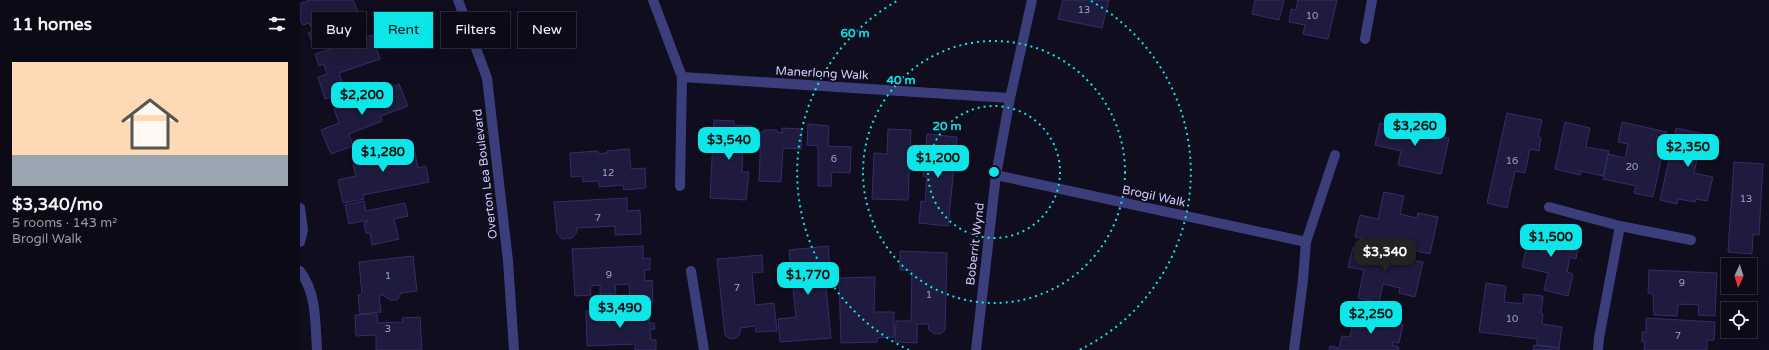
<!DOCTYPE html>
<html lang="en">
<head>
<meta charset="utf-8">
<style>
	:root { --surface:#0b0a16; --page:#14131f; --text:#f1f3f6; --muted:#9a9aa1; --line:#2b2b35; --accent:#0de6e8 }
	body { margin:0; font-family:"Varela Round",sans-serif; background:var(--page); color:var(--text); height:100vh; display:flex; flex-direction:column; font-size:15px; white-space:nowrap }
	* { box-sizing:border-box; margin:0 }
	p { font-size:13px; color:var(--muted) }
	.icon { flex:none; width:22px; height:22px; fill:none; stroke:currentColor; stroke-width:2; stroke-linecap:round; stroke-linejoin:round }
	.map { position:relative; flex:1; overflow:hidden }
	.drawer { display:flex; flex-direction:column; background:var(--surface); width:300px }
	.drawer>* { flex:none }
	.top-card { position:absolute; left:12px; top:12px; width:380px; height:36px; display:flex; gap:8px }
	.needle { width:26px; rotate:184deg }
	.controls { position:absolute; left:1421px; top:258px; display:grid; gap:8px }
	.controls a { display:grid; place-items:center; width:36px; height:36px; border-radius:0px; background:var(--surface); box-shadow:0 4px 16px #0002,0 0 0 1px var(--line); font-size:20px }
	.price { position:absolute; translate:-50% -34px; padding:0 9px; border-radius:8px; background:var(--accent); color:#111; font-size:13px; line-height:26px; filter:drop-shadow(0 1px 2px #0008) }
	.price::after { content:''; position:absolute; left:50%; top:24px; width:12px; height:9px; margin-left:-6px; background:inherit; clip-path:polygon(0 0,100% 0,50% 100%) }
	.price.selected { background:#222; color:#fff }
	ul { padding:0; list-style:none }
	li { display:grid; align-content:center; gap:8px; height:212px; padding:0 12px }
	li span { display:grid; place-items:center; height:124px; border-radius:0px; color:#555 }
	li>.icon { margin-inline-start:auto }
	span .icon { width:72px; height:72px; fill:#fffc; stroke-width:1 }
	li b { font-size:17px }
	h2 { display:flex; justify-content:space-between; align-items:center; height:48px; padding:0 12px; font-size:17px }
	.pill { padding:0 14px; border-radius:0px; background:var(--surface); box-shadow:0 4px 16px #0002,0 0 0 1px var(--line); font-size:14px; line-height:36px }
	.pill.selected { background:var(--accent); color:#111 }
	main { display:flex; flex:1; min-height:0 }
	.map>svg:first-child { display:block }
	.building { fill:#1f1b3e; stroke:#342e69 }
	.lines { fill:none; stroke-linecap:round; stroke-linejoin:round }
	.minor { stroke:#3b3e7a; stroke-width:10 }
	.ring { fill:none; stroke:#0de6e8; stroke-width:2; stroke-dasharray:2 4 }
	.labels { text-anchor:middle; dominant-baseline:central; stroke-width:3.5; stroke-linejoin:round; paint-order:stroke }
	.number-label { font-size:10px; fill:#a3a0cc }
	.street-label { font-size:12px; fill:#cfcdfc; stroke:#0f0d1e }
	.centre { fill:#0de6e8; stroke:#0f0d1e; stroke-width:2 }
	.ring-label { font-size:12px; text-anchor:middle; font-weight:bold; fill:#0de6e8; stroke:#0f0d1e; stroke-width:3.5; stroke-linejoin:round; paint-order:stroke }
</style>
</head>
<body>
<main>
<section class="drawer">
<h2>11 homes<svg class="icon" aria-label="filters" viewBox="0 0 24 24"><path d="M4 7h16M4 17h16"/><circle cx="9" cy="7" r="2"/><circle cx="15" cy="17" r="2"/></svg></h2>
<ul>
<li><span style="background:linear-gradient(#ffd9b3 75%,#9aa5b1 0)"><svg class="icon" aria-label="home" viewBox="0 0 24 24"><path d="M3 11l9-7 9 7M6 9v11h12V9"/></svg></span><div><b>$3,340/mo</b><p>5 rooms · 143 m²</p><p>Brogil Walk</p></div></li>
</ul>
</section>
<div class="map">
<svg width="1469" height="350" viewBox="0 0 1469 350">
	<rect width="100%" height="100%" fill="#0f0d1e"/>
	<path class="building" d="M10,0h43l5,12 -25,10 6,15 -25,10 -6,-14 5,-2 -4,-8 -6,2 -3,-5v-16z
		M763,0h46l-7,28 -44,-9z
		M955,0h29l-5,20 -27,-6z
		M998,0h39l-9,39 -25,-5 2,-9 -16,-3 2,-13 5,1z
		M72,35l8,24 -41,14 7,19 -21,7 -7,-22 9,-3 -3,-10 -5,2 -4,-12z
		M99,84l9,22 -27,10 1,5 -33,13 4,12 -22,8 -10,-24 18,-7 -5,-14z
		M1207,113l35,7 -4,17 3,1 -2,13 -9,-2 -5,24 -10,-2 -8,37 -20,-5z
		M414,120l20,1v4l18,1 -1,22 -8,-1 -1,25h7l-3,28 -36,-2z
		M1265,122l25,6 -4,19 23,4 -6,25 -22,-5 -1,4 -25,-6z
		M1322,122l45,10 -14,65 -19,-4 2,-7 -33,-7 5,-25 17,4 3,-14 -10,-2z
		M1080,123l69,15 -8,36 -43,-9 3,-14 -26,-6z
		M508,124l21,2 -1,20 23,1 -1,26 -18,-1 -1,14h-13v-40l-11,-1z
		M482,128l20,1 -1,20 -18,-1 -2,34 -22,-1 2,-49h3v-2h13v2l5,1z
		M1376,128l41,9 -5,22 -14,-3 -4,17 19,4 -6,24 -11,-2 -1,3 -17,-3 -1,5 -17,-4z
		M588,129l23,1 -3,70 -36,-1 2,-46 13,1z
		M627,134l30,3 -9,89 -29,-3 2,-22 4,1 2,-25 -4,-1z
		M113,142l5,26 8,-2 3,16 -66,13 1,4 -21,4 -5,-23 18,-4 -3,-12 4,-1 -2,-10 20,-4 3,13 16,-3 -2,-13z
		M329,149l2,20 14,-1 1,20 -22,2 -1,-5 -24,2v-6l-16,1 -1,-6 -11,1 -1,-24 28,-2v3l10,-1 -1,-2z
		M1434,162l29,2 -4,71 -6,-1 -1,20 -24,-2z
		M1084,192l20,4 -4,18 17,4 1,-5 20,4 -8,37 -75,-17 5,-22 18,4z
		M327,198v13l13,-1 1,24 -26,1v-9l-38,2v4l-5,6 -10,1 -5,-6 -3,-31z
		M64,201l2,10 39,-8 3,13 -14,3 5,20 -27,6 -2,-12h-4l-2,-11h4v-2l-19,4 -4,-19z
		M1224,228l56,12 -4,19 -6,-2 -3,15 6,2 -5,22 -24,-6 4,-17 -26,-6 5,-22 -6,-1z
		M343,246v13l7,-1v12h-6l1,11 7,-1 1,22 -23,1 -1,-19 -14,1 1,9h-16v-9l-10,1 1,9 -16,1 -3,-47z
		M528,246l3,29 -6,1 6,62 -51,4 -2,-23 18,-2 -7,-67z
		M1053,247l70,15 -8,35 -16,-4 1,-5 -17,-4 -4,19 -21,-5 6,-28 -16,-3z
		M600,251l47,2 -2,77 -5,4 -7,-1 -5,-4 1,-5h-12v19l-22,-1 1,-21h15l1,-51h-12z
		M462,255l1,17 -11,1 3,32 19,-2 3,28 -21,1 -1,-6 -15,2v6l-4,4 -6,1 -5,-4 -8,-76z
		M113,256l4,35 -16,2 -4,7h-7l-7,-5h-4l2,17 -21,2 -2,-19 4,-1 -3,-32z
		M1349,270l68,3 -2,43 -17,-1 1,-10 -21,-1 -1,12 -23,-1 -1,-21 -5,-1z
		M575,277l-1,35h20v25l-17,1v4l-36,1 -2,-65z
		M1186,283l20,3 -2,16 19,2 1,-10 19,2 -2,18h2l-1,10 20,3 -3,21 -22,-3v-6l-58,-7z
		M349,309v14h5l1,6h-5l1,11h5v10h-21v-6l-48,2 -1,-35z
		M77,314l1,9 25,-1 -1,-4 18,-1 2,33h-46v-15l-20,1 -1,-21z
		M1055,314l48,11 -4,18 -6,-1 -1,3 7,2 -1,3h-69l1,-4 9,2 3,-12 8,1z
		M1346,318l69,4 -1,18h-7v10h-63l1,-8h-3v-10h4z
		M1234,345l25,3v2h-26z"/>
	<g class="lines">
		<path class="minor" d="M158,0l29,78 21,183 6,89
			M353,0l29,77 -2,109
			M1065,39l7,-39
			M382,77l328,21
			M696,175l310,67
			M1249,207l71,19 71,14
			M0,208l3,22 -3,12
			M0,271c17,23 15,51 17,79
			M391,271l13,79
			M676,350l20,-175 14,-77 22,-98
			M994,350l9,-70 3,-38 29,-87
			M1298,350l1,-12 21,-112"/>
	</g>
	<g class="ring">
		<circle cx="694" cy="172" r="66"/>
		<circle cx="694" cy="172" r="131"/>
		<path d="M609 350A197 197 0 0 1 597 1M791 1A197 197 0 0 1 779 350"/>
	</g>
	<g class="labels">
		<g class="number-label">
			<text x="784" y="10">13</text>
			<text x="1012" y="16">10</text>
			<text x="534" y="159">6</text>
			<text x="1212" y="161">16</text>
			<text x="1332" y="167">20</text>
			<text x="308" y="173">12</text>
			<text x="1446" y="199">13</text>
			<text x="298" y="218">7</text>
			<text x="309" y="275">9</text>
			<text x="88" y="276">1</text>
			<text x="1382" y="283">9</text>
			<text x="437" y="288">7</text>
			<text x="629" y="295">1</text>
			<text x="1212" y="319">10</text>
			<text x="88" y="329">3</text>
			<text x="1378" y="336">7</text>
		</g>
		<g class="street-label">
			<text transform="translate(522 73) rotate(3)">Manerlong Walk</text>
			<text transform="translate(185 174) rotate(-97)">Overton Lea Boulevard</text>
			<text transform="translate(854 196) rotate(12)">Brogil Walk</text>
			<text transform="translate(675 244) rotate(-83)">Boberrit Wynd</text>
		</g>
	</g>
	<circle cx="694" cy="172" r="6" class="centre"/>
	<g class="ring-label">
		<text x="555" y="37">60 m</text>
		<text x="601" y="84">40 m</text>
		<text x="647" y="130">20 m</text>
	</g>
</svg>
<div class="controls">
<a><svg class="needle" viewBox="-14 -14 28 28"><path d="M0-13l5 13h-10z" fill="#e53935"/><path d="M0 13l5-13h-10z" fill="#9a9aa1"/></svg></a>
<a><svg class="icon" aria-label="locate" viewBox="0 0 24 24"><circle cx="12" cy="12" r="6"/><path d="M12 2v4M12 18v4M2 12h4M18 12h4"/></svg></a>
</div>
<b class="price" style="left:62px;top:116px">$2,200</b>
<b class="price" style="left:1115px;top:147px">$3,260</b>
<b class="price" style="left:429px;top:161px">$3,540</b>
<b class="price" style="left:1388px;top:168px">$2,350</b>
<b class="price" style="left:83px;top:173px">$1,280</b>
<b class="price" style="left:638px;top:179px">$1,200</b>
<b class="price" style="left:1251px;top:258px">$1,500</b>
<b class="price selected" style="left:1085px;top:273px">$3,340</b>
<b class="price" style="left:508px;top:296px">$1,770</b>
<b class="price" style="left:320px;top:329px">$3,490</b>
<b class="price" style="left:1071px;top:335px">$2,250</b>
<div class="top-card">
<a class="pill">Buy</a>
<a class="pill selected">Rent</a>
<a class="pill">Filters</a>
<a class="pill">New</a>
</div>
</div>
</main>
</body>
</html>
